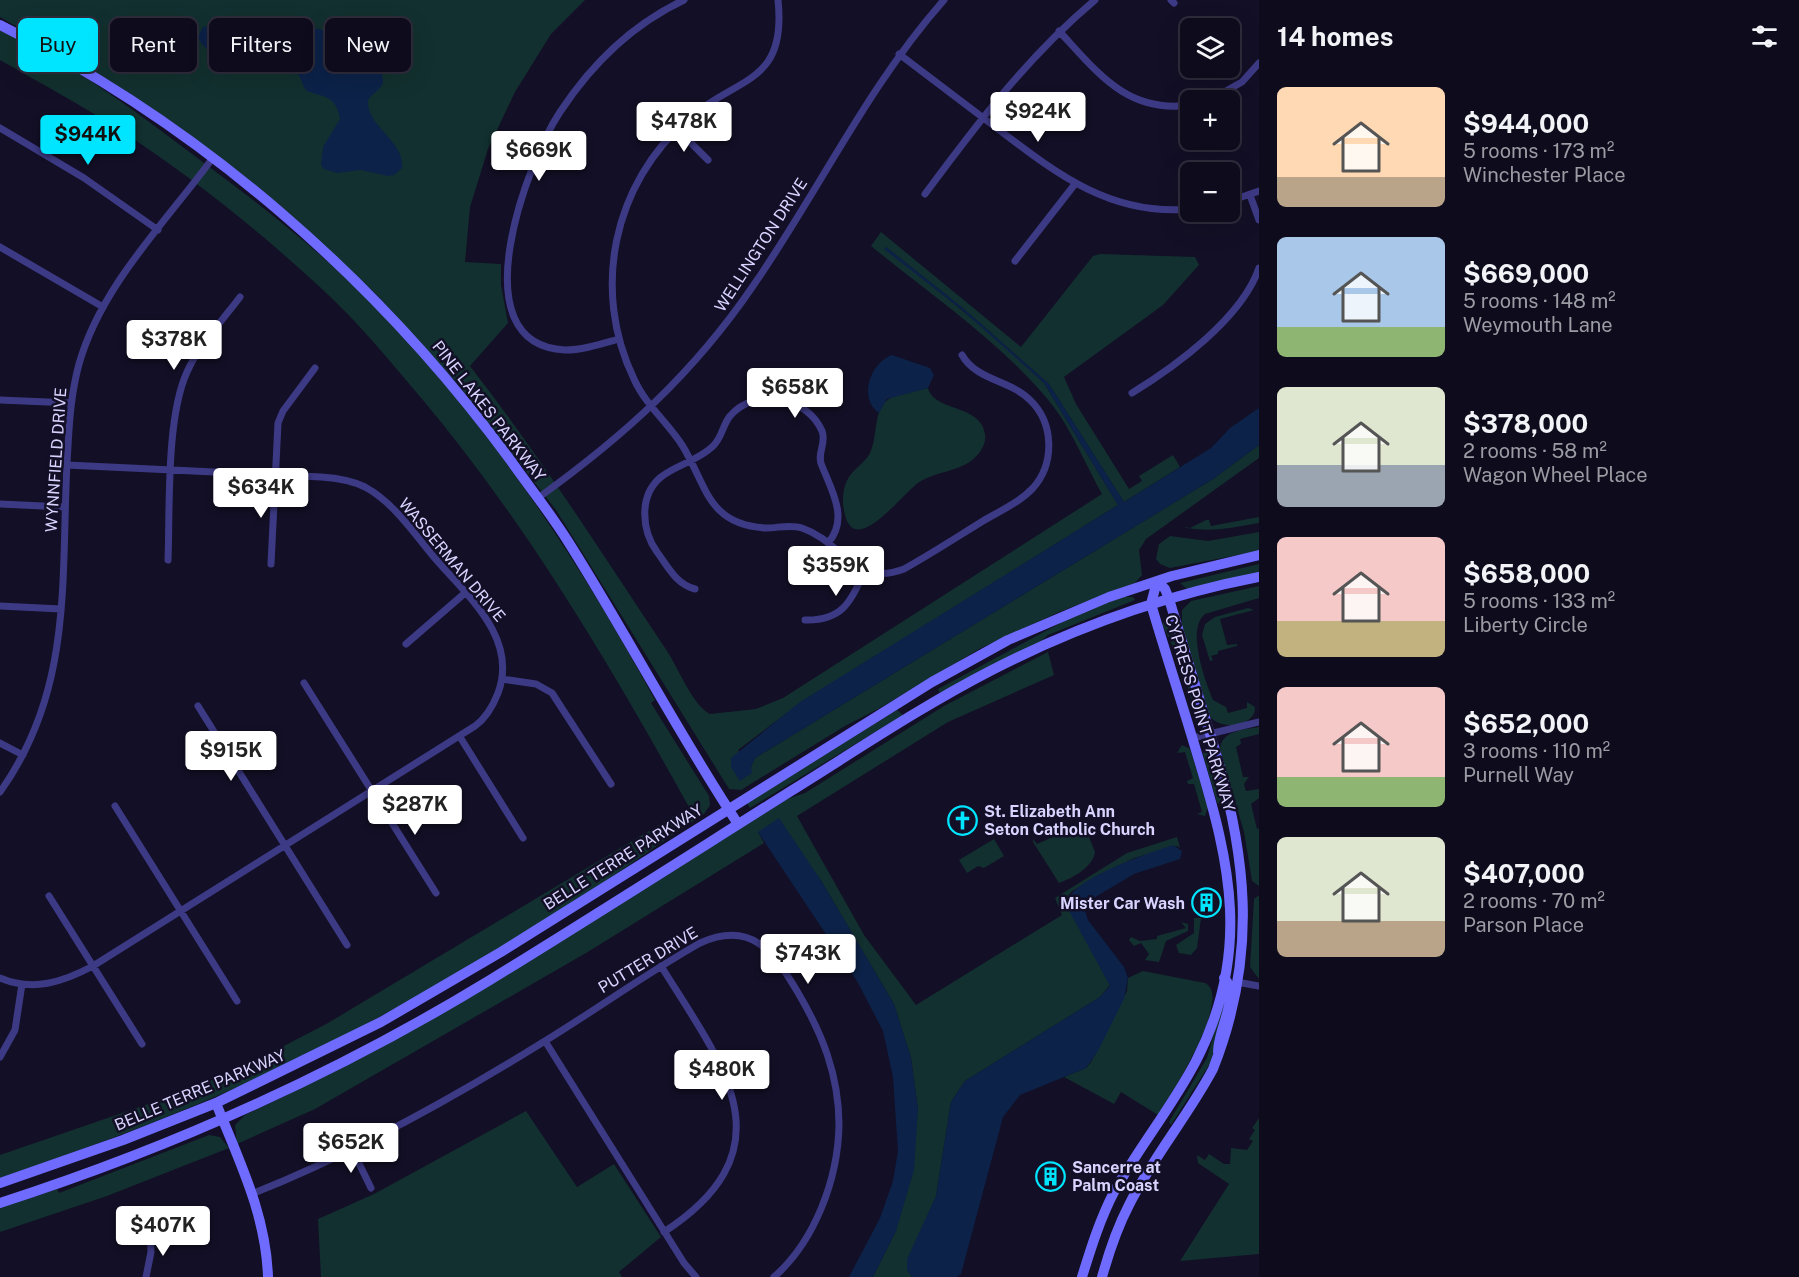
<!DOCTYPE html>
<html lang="en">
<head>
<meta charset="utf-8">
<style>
	:root { --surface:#0e0b1c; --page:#1c1929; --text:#f1f3f6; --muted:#9b9ba3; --line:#2e2b3b; --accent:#00e5ff }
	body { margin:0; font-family:"Public Sans",sans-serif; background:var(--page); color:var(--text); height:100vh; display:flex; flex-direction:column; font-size:22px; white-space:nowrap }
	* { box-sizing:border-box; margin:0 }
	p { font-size:20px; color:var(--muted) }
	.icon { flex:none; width:33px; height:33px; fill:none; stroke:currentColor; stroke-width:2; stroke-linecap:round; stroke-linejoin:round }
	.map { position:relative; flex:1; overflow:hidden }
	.side { display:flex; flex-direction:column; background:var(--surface); width:540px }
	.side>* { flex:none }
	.hud { position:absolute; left:18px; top:18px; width:570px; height:54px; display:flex; gap:12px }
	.tools { position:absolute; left:1180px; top:18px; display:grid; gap:12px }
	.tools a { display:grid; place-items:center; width:60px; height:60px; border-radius:9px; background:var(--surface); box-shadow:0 6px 24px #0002,0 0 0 2px var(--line); font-size:30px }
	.price { position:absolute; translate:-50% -51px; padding:0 14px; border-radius:6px; background:#fff; color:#222; font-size:20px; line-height:39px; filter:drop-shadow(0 2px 3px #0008) }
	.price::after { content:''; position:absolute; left:50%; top:36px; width:18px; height:14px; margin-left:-9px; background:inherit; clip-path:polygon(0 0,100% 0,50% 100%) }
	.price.current { background:var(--accent); color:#111 }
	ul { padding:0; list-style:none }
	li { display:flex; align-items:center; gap:18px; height:150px; padding:0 18px }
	li span { display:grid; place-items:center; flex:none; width:168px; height:120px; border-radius:9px; color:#555 }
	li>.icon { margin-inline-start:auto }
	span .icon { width:72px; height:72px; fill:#fffc; stroke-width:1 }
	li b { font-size:26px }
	h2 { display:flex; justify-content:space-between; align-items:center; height:72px; padding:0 18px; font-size:26px }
	.chip { padding:0 21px; border-radius:9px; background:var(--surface); box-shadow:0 6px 24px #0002,0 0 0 2px var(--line); font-size:21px; line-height:54px }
	.chip.current { background:var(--accent); color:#111 }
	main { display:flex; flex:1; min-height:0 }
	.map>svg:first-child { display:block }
	.green { fill:#12302f }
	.water { fill:#0c2248 }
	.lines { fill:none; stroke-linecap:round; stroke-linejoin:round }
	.street { stroke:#3d3a85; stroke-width:7 }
	.secondary { stroke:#6f6bff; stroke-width:10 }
	.labels { text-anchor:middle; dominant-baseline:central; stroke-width:5; stroke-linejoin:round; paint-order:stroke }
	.street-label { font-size:16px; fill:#d9d4ff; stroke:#130f26 }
	.poi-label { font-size:16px; font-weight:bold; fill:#d9d4ff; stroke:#130f26; text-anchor:start }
</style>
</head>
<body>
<main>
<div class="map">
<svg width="1259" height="1277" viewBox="0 0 1259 1277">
	<rect width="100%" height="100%" fill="#130f26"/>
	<path class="green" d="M0,0h585l-34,34 -36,58 -27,57 -18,58 -5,55 36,2v21l7,38 -38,43c71,91 133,189 197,285 11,16 25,54 43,63l46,-5 27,-11 319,-204c-16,-28 -29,-62 -49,-88 -48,-61 -122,-111 -182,-160l10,-14 140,115 72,-91 7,-2 95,3 4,8 -36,40 -99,72 12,27 53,85 13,-8 -3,-5 34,-21 7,12 -56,35 -75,-118 -85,-75 -78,-62 109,91 49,45 74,122 -318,198 -62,47 13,17 4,-9 458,-279 46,-34v13l-113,81 -7,11 3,25 -7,8 -76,29 -78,36 -103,61 -33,17 -104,64 -12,-1 -173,-279 -100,-128 -78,-86 -116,-106 -91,-69 -65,-42 -106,-62z
		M0,30c22,12 46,23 67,36 48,29 93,64 137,97 64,47 127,97 182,155 107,113 195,246 269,382l-4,3 58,93 1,9 -6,9c-25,16 -48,33 -72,49 -96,65 -197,126 -300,179 -107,55 -218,97 -332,136v-23l189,-65 68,-30 71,-37 361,-216c-79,-142 -162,-283 -267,-408 -32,-38 -64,-77 -101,-111 -62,-57 -130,-112 -200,-157 -39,-26 -81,-48 -121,-71z
		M928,388c6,24 53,16 57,46 2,10 -6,21 -14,27 -13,10 -35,11 -50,20 -14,7 -60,71 -74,40 -6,-14 -6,-36 5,-48 6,-7 13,-11 18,-20 8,-16 3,-45 19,-54 10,-6 27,-8 39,-11z
		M1259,517v6c-29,5 -50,10 -77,4l8,1 16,-8h3l2,6z
		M1259,532v19l-89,17 -10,-4 -4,-5 3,-15 11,-8 38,5z
		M1259,564v8l-72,17 -7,-6z
		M1259,586v12l-54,16c-19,15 0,66 8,86l13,7 2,6 19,-5v-6l8,5c1,20 -36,24 -45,9l-28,-90v-16l9,-9z
		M1121,597h12l2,3 -87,35 -9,8 -99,50 -2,-4 130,-70z
		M1248,608l6,2 -34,9 7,26 10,-1v2l-19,5v3l-7,2 2,4 -3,1 -8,-26 3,-11 10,-7z
		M1166,620l5,2 30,97 -2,3 -23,-69 -14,-29z
		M1048,652l6,23 -106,47 -151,94 67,119 52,70 146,-90 -7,-17 72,-45 50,-16 3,11 -3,-2 -43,12 -62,33 -5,7 43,87 -10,12 -135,84 -14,21 -15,94 -29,74 5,7h-39l23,-46 22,-122 -7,-51 -17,-54 -74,-125 -62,-47 6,11 -178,110 -271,156 -78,35 -2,-19 10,-10 42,-20 500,-296 18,-6 139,-87z
		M897,710l6,5 -153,93 -3,-5z
		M1259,727v7l-19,5 1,5 -5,3 7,30h6l-5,7 2,7 13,-2v9l-8,6 6,25 2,-1v58l-7,-5 -8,-49 -24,-82c1,-20 23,-20 39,-23z
		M1182,745l8,4 18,58 -3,9 -8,-2 5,-2 -8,-28h-6l-1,-3 6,-3 -8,-26 -8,1z
		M1205,748l5,2 14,59 -7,-7 -14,-48z
		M1081,817l14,35c-2,15 -22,26 -36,31l-26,-41v-3l4,5 47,-21z
		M994,839l10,17 -20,12 -6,-2 -11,7 -8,-13z
		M1259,895v84l-9,-12 4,-68z
		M1194,918h7l-4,30 -6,7 -12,-2 -3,-8 18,-12z
		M1181,922l7,2v7l-22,10 -7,21 -14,-2 4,-6 -8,-11 -7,3 -5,-6 2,-3 9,4 17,-2v-3l29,-8z
		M1143,971l62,12c29,14 -35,113 -47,132l-37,-23 -7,12 -50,-27 22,-9 5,-6 36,-71 1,-13z
		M1226,991l3,1 -18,70 -40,63 -2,-3 38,-64z
		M526,1111l51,76 37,-23 47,73 -42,35 3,5h-301l-3,-58 56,-25z
		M1259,1118v136l-79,7 49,-77 -31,-21 -1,-8 8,5 4,-6 15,10h6l1,-16 16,2 6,-9 -4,-2 6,-9 -3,-2z
		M209,1135l11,2 9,11 -122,48 -107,36v-24l52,-17 5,-2 2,4z"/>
	<path class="water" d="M228,24c16,2 19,19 35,19 16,1 28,-13 43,-15 21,-3 76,29 77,51 1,11 -12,13 -15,22 -1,26 37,40 34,67l-8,7 -6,1 -27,-6 -24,3 -13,-4 -3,-4 2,-18 17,-28c-4,-24 -15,-21 -33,-28 -7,-8 -7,-22 -19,-26 -11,-4 -22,3 -33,1 -18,-1 -51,-11 -57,-29l5,-10z
		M886,247l78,62 85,75 75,118 87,-54 19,-20 29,-20v37l-46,34 -458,279 -4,9 1,6 -12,8 -9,-14v-9l69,-56 318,-197 -74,-122 -82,-73 -78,-61z
		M892,355l38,13 4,7 -6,13 -41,11 -8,14c-21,-15 -9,-50 13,-58z
		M779,818l41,61 74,125 17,54 7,51 -4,61 -18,61 -23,46h-24l31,-59 13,-37 5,-30 -5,-74 -10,-46 -26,-50 -99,-149z
		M1173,845l9,6 -2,8 -46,15 -47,28 -2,9 3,9 36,47 4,11 -4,21 -26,52 -12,17 -66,27 -17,22 -42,157 -4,3h-45l-5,-7v-11l29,-63 15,-94 14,-21 135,-84 10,-11 -43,-79c-5,-26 85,-55 106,-62z"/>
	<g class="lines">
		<path class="street" d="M778,0c9,85 -41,76 -90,119 -75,65 -97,171 -54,260 11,25 33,43 48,66 25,40 25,80 84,83 12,0 24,-4 36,0 41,14 52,60 102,41 27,-15 53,-32 79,-48 17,-10 37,-19 50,-33 22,-25 21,-65 -3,-88 -20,-20 -54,-20 -68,-45
			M1171,0l3,3
			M1059,31c39,42 68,83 132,74
			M899,54c30,23 61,46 91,69 62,47 118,94 201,86
			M1210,100l32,-18 17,-19
			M0,128l84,50 74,52
			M677,129l31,31
			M925,194c52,-70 103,-138 170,-194
			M1250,195l9,25
			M1230,201l29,-10
			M0,247l103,60
			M1015,261l60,-77
			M619,339c-18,5 -36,11 -54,11 -108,-5 -37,-190 -5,-238 31,-47 73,-88 124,-112
			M1132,393c44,-27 110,-75 127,-125
			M0,400l71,3
			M538,498c86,-62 155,-124 215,-212 66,-95 114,-199 191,-286
			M0,504l65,3
			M168,560c2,-52 -2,-142 19,-188 12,-27 35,-51 53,-75
			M271,564l7,-141 5,-12 32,-43
			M695,589c-19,-5 -26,-21 -38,-37 -15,-21 -19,-56 4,-75 15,-12 36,-16 51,-30 10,-8 10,-21 18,-31 25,-29 77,-20 92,15 5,12 -6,23 0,35 10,25 27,53 6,77
			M0,606l61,3
			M805,620c36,1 46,-17 59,-48
			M406,644l59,-51
			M502,679l34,5 16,9 59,91
			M304,683l132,210
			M198,706l149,239
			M460,737l63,101
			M1193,738l66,-16
			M0,743l23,12
			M0,792c73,-102 61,-211 67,-329 2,-34 3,-66 12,-99 22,-78 86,-141 133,-205
			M115,806l122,195
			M49,896l93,148
			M661,966c61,98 132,182 3,266
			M0,978c33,14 63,4 93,-12l382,-240c11,-8 18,-20 23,-33 21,-56 -33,-99 -65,-137 -20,-24 -40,-54 -68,-69 -14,-7 -29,-9 -44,-10l-254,-12
			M1242,983l17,3
			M545,1041l139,222 12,14
			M0,1057l15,-27 7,-46
			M352,1149l19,39
			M254,1193c101,-40 199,-95 291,-152 52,-32 102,-68 155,-98 51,-23 73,8 97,48 25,42 42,84 42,134 -1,54 -24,116 -65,152
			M146,1277l5,-25 -1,-18"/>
		<path class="secondary" d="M0,25c202,101 378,255 511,436 19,27 40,53 58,82 58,92 109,190 169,281
			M1218,1052c0,-24 23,-57 6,-74
			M216,1103c23,58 50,111 52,174
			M0,1183l123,-43 93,-37 165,-81 120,-70 431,-270 76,-42 101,-43 63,-21 87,-21
			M0,1203c171,-55 336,-129 490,-223 101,-62 201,-126 301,-189 66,-41 131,-85 201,-121 84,-43 174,-75 267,-93
			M1082,1277c9,-29 18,-58 32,-85 25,-45 58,-85 82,-131 55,-107 35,-196 2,-304 -15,-51 -32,-102 -47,-153l6,-23 8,8 4,10c14,45 27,90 41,135 37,117 49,219 3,335 -25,47 -60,88 -84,136 -12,23 -20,47 -27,72"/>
	</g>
	<defs>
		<symbol id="church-ring" viewBox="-11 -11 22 22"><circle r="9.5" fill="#130f26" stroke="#00e5ff" stroke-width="1.5"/><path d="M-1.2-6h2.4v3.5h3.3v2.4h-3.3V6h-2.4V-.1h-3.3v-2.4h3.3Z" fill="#00e5ff"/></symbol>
		<symbol id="building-ring" viewBox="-11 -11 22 22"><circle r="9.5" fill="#130f26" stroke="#00e5ff" stroke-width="1.5"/><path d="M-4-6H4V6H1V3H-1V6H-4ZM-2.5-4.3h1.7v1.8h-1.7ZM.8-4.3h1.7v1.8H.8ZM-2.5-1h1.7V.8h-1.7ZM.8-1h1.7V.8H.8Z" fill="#00e5ff"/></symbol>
	</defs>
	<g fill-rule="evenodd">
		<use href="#church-ring" x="946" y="804" width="33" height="33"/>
		<use href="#building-ring" x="1190" y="886" width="33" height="33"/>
		<use href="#building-ring" x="1034" y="1160" width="33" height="33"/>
	</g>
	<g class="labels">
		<g class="street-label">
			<text transform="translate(761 245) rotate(-57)">WELLINGTON DRIVE</text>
			<text transform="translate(489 411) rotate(52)">PINE LAKES PARKWAY</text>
			<text transform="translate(56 460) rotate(-86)">WYNNFIELD DRIVE</text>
			<text transform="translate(452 560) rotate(50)">WASSERMAN DRIVE</text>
			<text transform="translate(1200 713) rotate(73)">CYPRESS POINT PARKWAY</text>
			<text transform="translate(623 857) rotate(-32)">BELLE TERRE PARKWAY</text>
			<text transform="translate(648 960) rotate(-31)">PUTTER DRIVE</text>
			<text transform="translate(200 1090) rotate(-23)">BELLE TERRE PARKWAY</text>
		</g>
		<g class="poi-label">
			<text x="984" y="811">St. Elizabeth Ann<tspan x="984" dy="18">Seton Catholic Church</tspan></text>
			<text x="1185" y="903" text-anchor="end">Mister Car Wash</text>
			<text x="1072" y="1167">Sancerre at<tspan x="1072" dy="18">Palm Coast</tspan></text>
		</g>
	</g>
</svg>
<div class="tools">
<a><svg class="icon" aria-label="layers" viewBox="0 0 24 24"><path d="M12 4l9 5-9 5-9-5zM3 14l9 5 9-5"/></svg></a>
<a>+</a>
<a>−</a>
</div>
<b class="price" style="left:1038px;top:143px">$924K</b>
<b class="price" style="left:684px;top:153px">$478K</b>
<b class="price current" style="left:88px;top:166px">$944K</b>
<b class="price" style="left:539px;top:182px">$669K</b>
<b class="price" style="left:174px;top:371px">$378K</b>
<b class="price" style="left:795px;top:419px">$658K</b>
<b class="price" style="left:261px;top:519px">$634K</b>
<b class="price" style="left:836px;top:597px">$359K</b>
<b class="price" style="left:231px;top:782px">$915K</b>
<b class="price" style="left:415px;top:836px">$287K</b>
<b class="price" style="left:808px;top:985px">$743K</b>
<b class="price" style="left:722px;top:1101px">$480K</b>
<b class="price" style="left:351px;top:1174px">$652K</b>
<b class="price" style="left:163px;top:1257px">$407K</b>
<div class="hud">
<a class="chip current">Buy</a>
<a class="chip">Rent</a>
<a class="chip">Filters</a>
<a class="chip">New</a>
</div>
</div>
<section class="side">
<h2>14 homes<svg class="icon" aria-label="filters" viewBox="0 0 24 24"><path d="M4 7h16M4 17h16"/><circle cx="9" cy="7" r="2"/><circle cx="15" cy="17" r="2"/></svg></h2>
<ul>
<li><span style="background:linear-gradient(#ffd9b3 75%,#b9a48a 0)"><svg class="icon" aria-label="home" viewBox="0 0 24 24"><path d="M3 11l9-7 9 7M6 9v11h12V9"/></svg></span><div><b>$944,000</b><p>5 rooms · 173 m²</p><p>Winchester Place</p></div></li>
<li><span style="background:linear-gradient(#a9c7e8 75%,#8fb573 0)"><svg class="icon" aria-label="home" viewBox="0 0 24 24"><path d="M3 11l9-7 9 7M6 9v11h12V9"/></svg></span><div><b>$669,000</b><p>5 rooms · 148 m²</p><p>Weymouth Lane</p></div></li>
<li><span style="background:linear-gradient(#dfe7d0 65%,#9aa5b1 0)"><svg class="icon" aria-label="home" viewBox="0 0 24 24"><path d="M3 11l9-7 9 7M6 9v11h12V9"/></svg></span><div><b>$378,000</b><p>2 rooms · 58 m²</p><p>Wagon Wheel Place</p></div></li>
<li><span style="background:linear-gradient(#f6c9c9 70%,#c2b280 0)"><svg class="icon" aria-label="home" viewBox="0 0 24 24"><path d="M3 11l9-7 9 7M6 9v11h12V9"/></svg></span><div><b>$658,000</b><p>5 rooms · 133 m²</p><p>Liberty Circle</p></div></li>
<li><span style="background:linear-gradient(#f6c9c9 75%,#8fb573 0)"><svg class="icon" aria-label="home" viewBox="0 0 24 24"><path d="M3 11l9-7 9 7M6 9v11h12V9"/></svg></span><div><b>$652,000</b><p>3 rooms · 110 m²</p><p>Purnell Way</p></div></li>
<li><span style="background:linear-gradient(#dfe7d0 70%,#b9a48a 0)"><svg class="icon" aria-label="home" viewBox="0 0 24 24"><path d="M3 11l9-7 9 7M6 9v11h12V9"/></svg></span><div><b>$407,000</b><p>2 rooms · 70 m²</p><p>Parson Place</p></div></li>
</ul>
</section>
</main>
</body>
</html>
